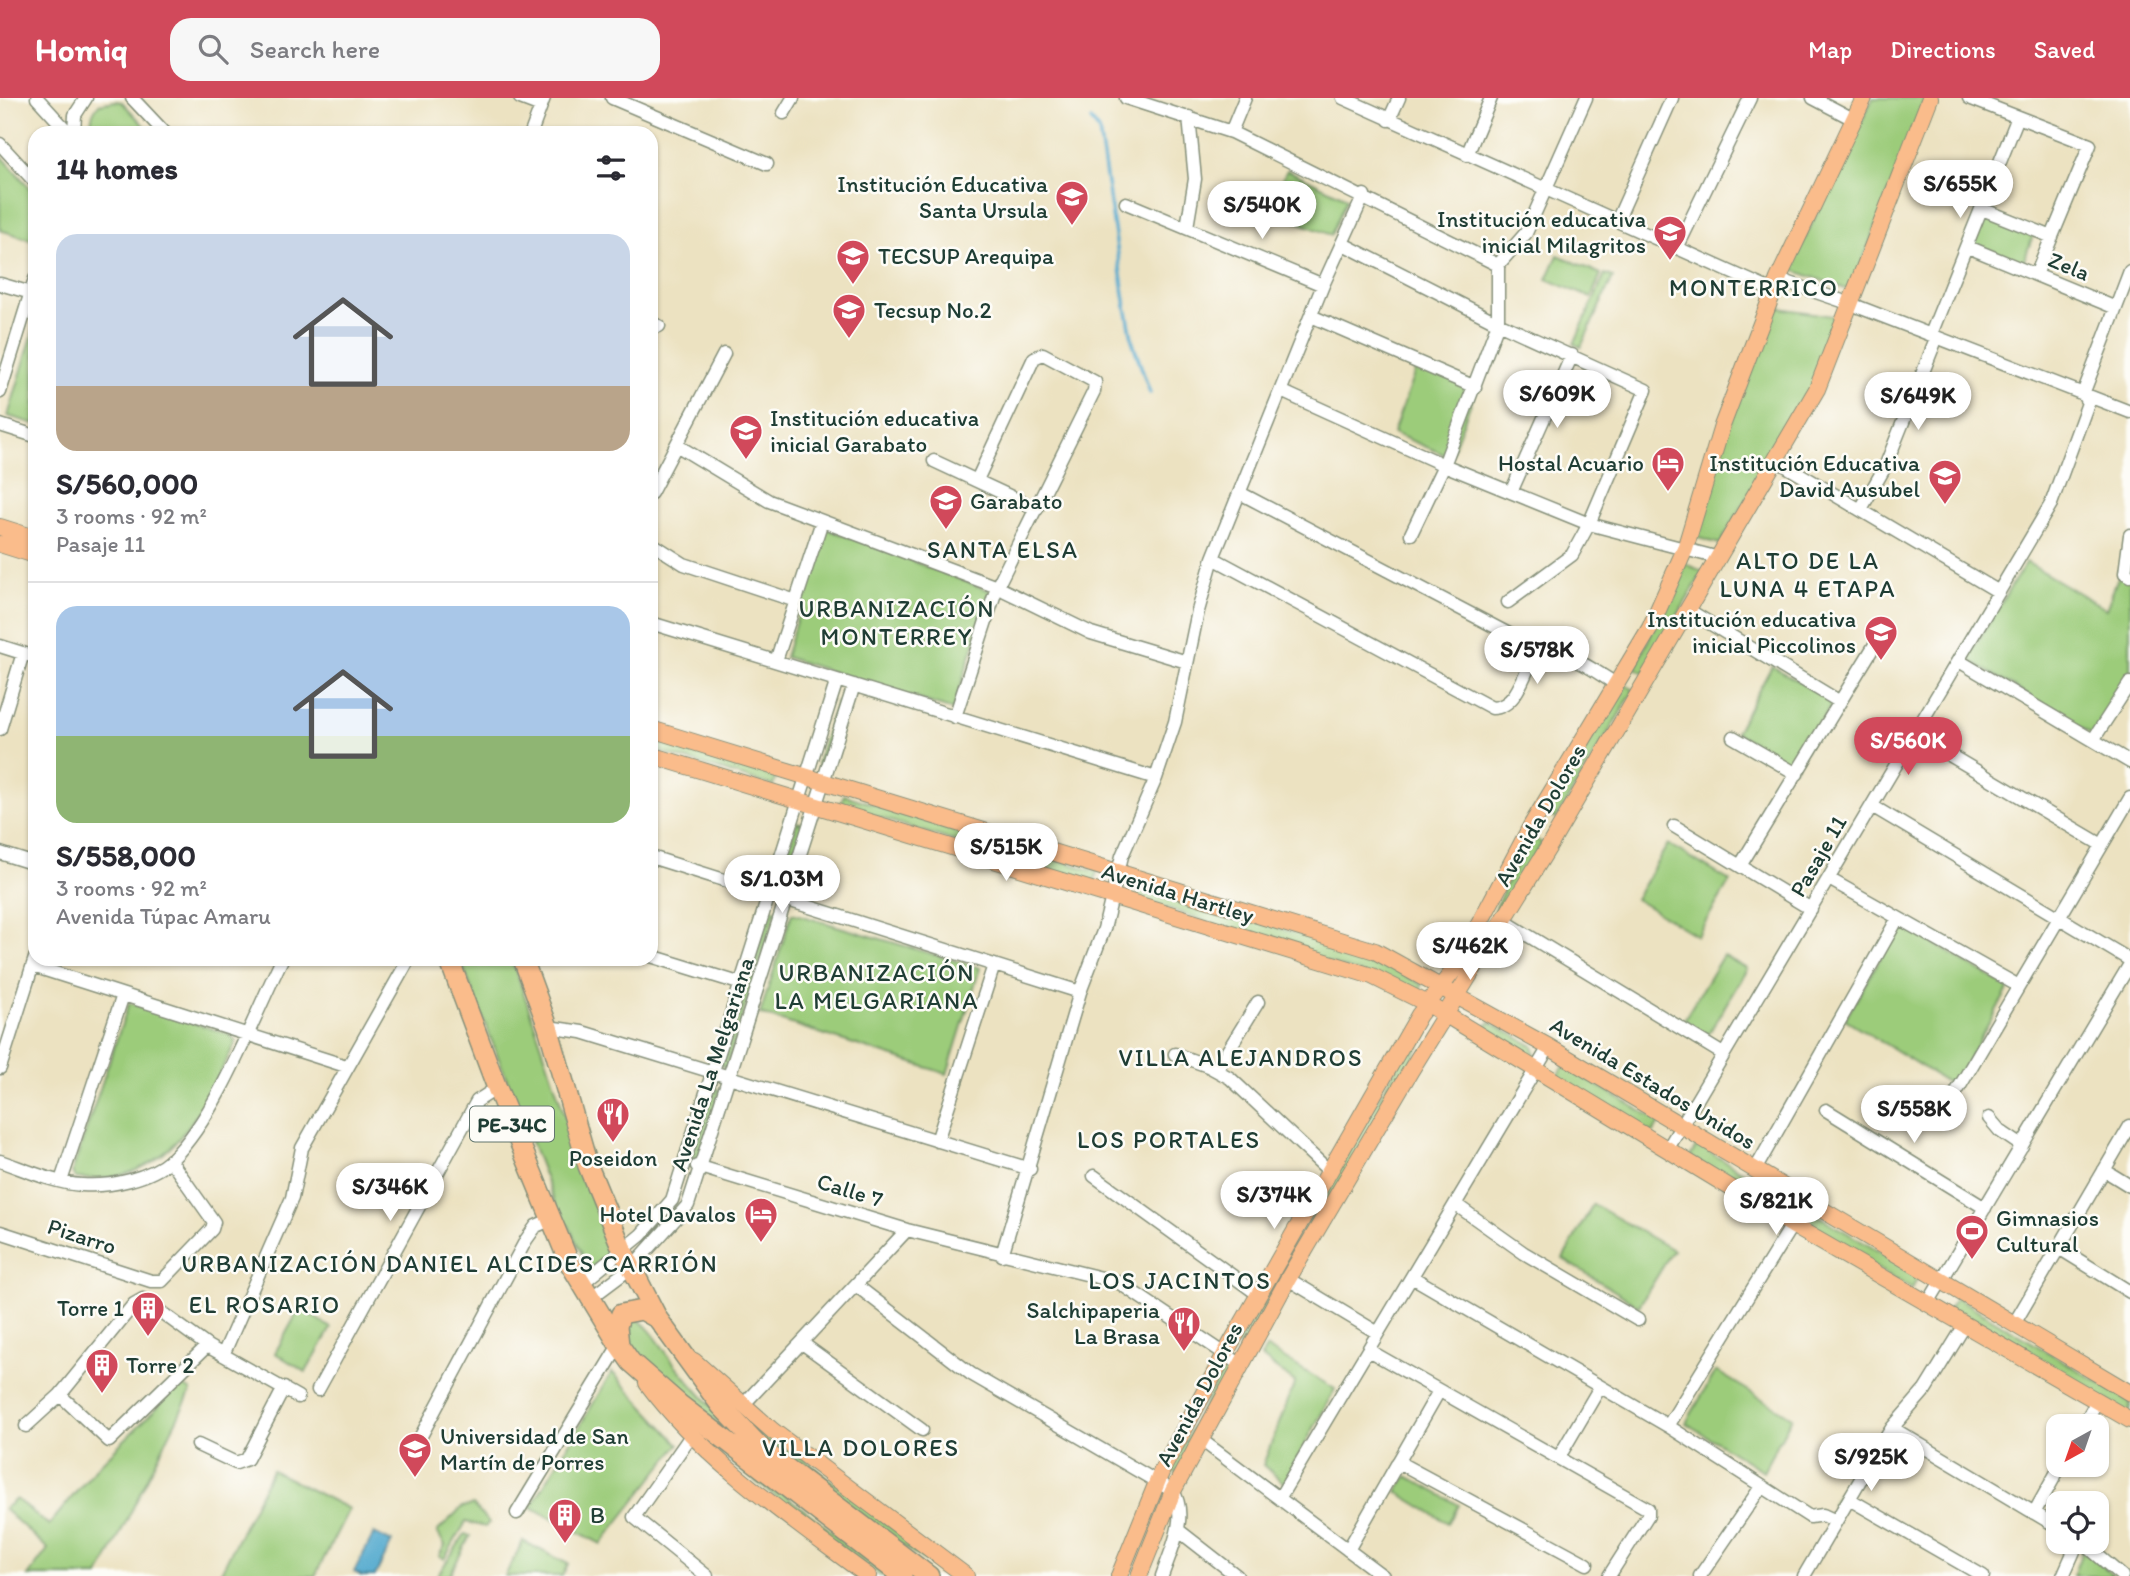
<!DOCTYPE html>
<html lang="en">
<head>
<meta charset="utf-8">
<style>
	:root { --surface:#fff; --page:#f7f7f7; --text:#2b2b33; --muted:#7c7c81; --line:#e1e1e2; --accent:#d1495b }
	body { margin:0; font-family:Itim,sans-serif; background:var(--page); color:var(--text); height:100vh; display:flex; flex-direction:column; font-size:26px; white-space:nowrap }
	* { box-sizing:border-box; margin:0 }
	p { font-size:23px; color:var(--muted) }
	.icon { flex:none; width:38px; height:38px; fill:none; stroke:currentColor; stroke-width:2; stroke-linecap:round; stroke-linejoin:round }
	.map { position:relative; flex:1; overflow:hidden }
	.sheet { position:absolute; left:28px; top:28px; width:630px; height:840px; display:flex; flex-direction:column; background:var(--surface); border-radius:21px; box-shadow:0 2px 5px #0004 }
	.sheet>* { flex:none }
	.needle { width:46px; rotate:220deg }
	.controls { position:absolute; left:2046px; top:1316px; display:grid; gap:14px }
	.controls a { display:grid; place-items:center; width:63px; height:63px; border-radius:14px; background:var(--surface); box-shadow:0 2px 5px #0004; font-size:35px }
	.price { position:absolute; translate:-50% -60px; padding:0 16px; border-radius:24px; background:#fff; color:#222; font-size:23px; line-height:46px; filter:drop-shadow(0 2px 4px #0008) }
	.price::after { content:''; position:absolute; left:50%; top:42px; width:21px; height:16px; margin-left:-10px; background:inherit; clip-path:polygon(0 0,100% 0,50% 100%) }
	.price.active { background:var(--accent); color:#fff }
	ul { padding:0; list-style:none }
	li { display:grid; align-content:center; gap:14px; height:371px; padding:0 28px }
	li+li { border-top:2px solid var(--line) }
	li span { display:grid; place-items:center; height:217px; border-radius:21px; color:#555 }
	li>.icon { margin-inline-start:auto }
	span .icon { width:126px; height:126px; fill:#fffc; stroke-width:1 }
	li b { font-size:30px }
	h2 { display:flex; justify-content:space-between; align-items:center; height:84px; padding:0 28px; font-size:30px }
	header { display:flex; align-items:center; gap:42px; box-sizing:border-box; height:98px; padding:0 35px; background:var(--accent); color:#fff }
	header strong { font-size:33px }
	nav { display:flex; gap:38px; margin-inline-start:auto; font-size:24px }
	.search { width:490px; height:63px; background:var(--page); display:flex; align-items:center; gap:18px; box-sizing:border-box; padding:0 24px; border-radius:21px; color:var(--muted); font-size:26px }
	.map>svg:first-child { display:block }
	.green { fill:#9ccc7a; stroke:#5e8457; stroke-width:2 }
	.water { fill:#51a9ce; stroke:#387381; stroke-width:2 }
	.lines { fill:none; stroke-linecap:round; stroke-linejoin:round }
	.stream { stroke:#51a9ce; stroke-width:3.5 }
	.minor-casing { stroke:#86907a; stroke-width:15 }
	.major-casing { stroke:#86907a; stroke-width:18 }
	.highway-casing { stroke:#86907a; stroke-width:22 }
	.minor { stroke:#fff; stroke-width:12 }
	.major { stroke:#fabc8b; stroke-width:16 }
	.highway { stroke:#fabc8b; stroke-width:19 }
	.labels { text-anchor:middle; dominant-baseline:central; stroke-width:5; stroke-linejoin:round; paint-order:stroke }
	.shield { fill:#fdfcf7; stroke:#62766e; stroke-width:2 }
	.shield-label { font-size:21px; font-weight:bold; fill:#1f3d34 }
	.poi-label { font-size:23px; fill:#1f3d34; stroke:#fdfcf7; text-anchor:end }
	.street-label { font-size:23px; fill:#1f3d34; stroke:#fdfcf7 }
	.neighbourhood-label { font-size:24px; letter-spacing:2px; fill:#1f3d34; stroke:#fdfcf7 }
</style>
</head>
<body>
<header>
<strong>Homiq</strong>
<div class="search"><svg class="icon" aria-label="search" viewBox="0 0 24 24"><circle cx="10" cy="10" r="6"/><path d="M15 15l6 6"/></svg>Search here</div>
<nav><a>Map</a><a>Directions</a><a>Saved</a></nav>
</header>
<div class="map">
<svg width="2130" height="1478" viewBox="0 0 2130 1478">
	<rect width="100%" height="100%" fill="#fdfcf7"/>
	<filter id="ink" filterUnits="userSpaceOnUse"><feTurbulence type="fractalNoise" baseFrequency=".0143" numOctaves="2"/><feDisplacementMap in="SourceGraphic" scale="14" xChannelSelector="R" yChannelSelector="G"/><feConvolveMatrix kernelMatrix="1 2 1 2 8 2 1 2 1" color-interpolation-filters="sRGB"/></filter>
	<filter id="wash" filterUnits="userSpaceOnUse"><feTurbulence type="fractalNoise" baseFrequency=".00686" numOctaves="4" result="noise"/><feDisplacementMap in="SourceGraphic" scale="28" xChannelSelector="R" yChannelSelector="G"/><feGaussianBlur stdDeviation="1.57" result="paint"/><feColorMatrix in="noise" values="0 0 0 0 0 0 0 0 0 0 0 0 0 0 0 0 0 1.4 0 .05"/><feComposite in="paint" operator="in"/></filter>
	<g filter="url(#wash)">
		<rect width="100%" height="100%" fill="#ece2c1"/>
		<path class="green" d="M1873,0h52l-74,193 -61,-22z
			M115,3l7,1 29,31h-56c-6,-11 -4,-19 4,-29z
			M0,56l35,40v47l-35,-11z
			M1287,72l60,28 -16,37 -65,-25z
			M1985,118l48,19 -11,31 -49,-20z
			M1558,157l43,19 -10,24 -44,-19z
			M1605,176l8,3 -32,70 -7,-3z
			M1773,209l66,10 -25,66 -94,161 -25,-7 35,-118z
			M35,228v98l-27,-8z
			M1418,265l58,27 -26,67 -57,-24z
			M825,430l166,63 -38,119 -168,-53z
			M2130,448v132l-37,57 -122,-74 -2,-6 57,-93 80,47z
			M1685,465l18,9 -59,101 -9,-5z
			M1772,568l61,36 -38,66 -59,-36z
			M1625,586l9,6 -78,129 -10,-6z
			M836,604l7,3 -21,63 -5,-5z
			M651,638l126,38 -4,12 -122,-37z
			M844,697l253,77 -4,13 -253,-80z
			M797,724l6,2 -21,66 -6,-2z
			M1534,740l8,5 -59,97 22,-54z
			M1668,746l62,37 -33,55 -62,-37z
			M1142,788l231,71 49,28 -3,8 -282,-95z
			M771,810l5,2 -50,158 -6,-3z
			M792,815l188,55 -33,106 -187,-60z
			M1900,826l109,64 -56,98 -108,-67z
			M1723,857l24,14 -41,69 -24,-15z
			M460,861h51c37,96 63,195 100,290l-3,7 -19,14 -20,-44 -7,-5z
			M129,905l100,31 7,8c-37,71 -66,146 -161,136l-3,-6z
			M1490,924l43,24 2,10 -5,4 -46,-27 -1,-5z
			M1420,928l8,6 -185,316 -6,-3z
			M1564,968l96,56 -8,12 -95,-56z
			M714,990l6,2 -22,69 -6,-2z
			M1697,1047l222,130 -7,14 -222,-132z
			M1593,1106l80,46 -34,56 -76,-47z
			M1956,1199l174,104v13l-182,-103z
			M300,1210l31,20 -25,44 -31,-19z
			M631,1217c21,11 31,34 46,52 27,32 54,62 85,91l-110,-87 -30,-41z
			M1267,1250l68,41 -51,94 -21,-18 32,-83 -34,-25z
			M1222,1272l6,3 -52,100 -6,-3z
			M1716,1273l76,46 -29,54 -77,-48z
			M612,1274l67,72 -78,100 -70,-37z
			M181,1286l10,7 -92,185h-71l20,-27 -44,-40 12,-10 33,26 48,-58z
			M721,1296l221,173 -2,3 -38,-24 -138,-105z
			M686,1320l203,158h-9l-154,-117z
			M1855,1370l4,4 -25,39 -3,-7z
			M272,1372l77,39 -34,67h-96z
			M1407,1378l52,29 -11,18 -51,-31z
			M473,1407l16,18 -4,4 -19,-5 -22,37 -5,-3 6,-11 -8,-13 25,-25z
			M465,1436l5,2 -21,40h-12z
			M523,1443l45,23 -6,12h-57z
			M2083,1451l31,27h-41z"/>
		<path class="water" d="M374,1435l18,9 -17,34h-13l-8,-4z"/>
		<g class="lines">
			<path class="stream" d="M1091,22l8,11 27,176 7,36 17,50"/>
		</g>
	</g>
	<g filter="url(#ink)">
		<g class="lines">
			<defs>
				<path id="minor" d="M37,0l32,35
					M132,0l33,35
					M520,0l21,8
					M612,0l155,66
					M1126,0l105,34 267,133
					M1343,0l430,193
					M1813,0l40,21
					M1969,0l121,47 -54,130
					M784,15l9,-15
					M1389,22l10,-22
					M1231,34l14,-34
					M74,35l1,-18 11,-17
					M531,35l13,-35
					M0,46l35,38
					M1467,57l24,-57
					M1126,105l197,82
					M1982,111l70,28
					M1617,123l55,-123
					M1187,129l8,-48 -6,-62
					M1343,146l155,79 148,67 -57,134 -17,31 -64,47
					M1968,149l148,61
					M1677,150l73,-150
					M1778,181l73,25 279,108
					M0,186l35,10
					M1311,218l164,71
					M651,225l8,3
					M1931,236l87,-217
					M1281,293l163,74 145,59 130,34
					M0,294l35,-113
					M0,327l35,11
					M678,348l91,55 228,86 94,46 96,29
					M1776,362l223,132
					M934,363l103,48
					M1512,392l60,-135
					M651,395l73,-139
					M1861,411l24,-42 52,-130
					M1411,436l33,-69 54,-142v-58l28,-32 60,-135
					M2130,437l-5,38 5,3
					M651,445l33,21 112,37
					M1213,460l279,150c25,0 33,-36 43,-56l-9,-9 -286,-150
					M1688,512l152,92
					M651,525l505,155
					M0,548l35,11
					M1535,554c31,-4 56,17 81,32
					M776,563l46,-140
					M1959,563l171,101
					M955,619l42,-130 97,-196 1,-9 -52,-28 -9,4 -57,122
					M0,631l23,-76
					M1914,636l188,111
					M1733,639l64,37
					M2093,642l37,-57
					M1872,708l258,154
					M1674,728l137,83
					M0,755l35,11
					M651,759l429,135
					M1740,768l145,-238
					M1829,781l188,106
					M1504,823l219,133
					M651,858l91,28
					M33,868l313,100
					M548,929l34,5 448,137
					M1175,956l33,12 22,12 99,93
					M0,970l35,-110
					M1216,972l42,-68
					M1954,998l176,-298
					M1826,1012l159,98
					M1989,1020l11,13 22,15
					M937,1043l57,-176
					M1667,1052l384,-646 37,-101 -5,-9 47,-123
					M0,1063c26,9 54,22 82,24 28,2 68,-6 90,-26 46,-45 81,-141 110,-200
					M697,1068l210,64 211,52 122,82
					M1755,1072l143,-252
					M2104,1072l26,16
					M1094,1078l165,119
					M61,1083l62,-186
					M1455,1106l69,49 114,67
					M0,1134l151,49h11l50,-52 2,-7 -44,-62
					M2059,1150l71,44
					M1002,1157l78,-263 24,-63 18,-73 34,-78 19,-56 23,-111 15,-53 110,-273 41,-90
					M1412,1179l256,149 142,91 13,-2 13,6
					M1288,1181l90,54
					M580,1187l61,-50 31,-35 165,-520
					M857,1188l114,88 202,117c16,26 -2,59 -11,85
					M588,1202l44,-33 56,-62 166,-520
					M1928,1205l202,-339
					M2014,1226l116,-198
					M802,1245l120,87
					M1368,1252l280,159v6l-39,61
					M223,1257l69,-157 10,-50 107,-189
					M318,1292l159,-289 20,-13
					M60,1297l49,46 98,-95
					M743,1307l164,-175
					M26,1328l34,-31 74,-91 9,-5 66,48 89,50
					M1668,1328l124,-201
					M2083,1328l14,-25
					M1892,1330l166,99
					M690,1339l-56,80 73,59
					M1200,1341l183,137
					M198,1347l38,18 11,-4 37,-71
					M414,1351l112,-209 10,-14 14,-6
					M1852,1356l17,11
					M1559,1359l41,-70
					M1398,1364l189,102
					M1280,1399l269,-450
					M1849,1401l134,77
					M517,1415l102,-168
					M2034,1415l27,-48
					M1178,1432l59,46
					M2082,1444l40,34
					M1348,1452l91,-159
					M1700,1478l61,-89
					M1804,1478l65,-111 23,-37 33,-38 40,-65
					M2063,1478l15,-34"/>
				<path id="major" d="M0,429l35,11
					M0,446l35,11
					M651,631l724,222 174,96 581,346
					M651,657l721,221 56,28 364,221 338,195
					M694,1263l79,70 193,145
					M647,1285c59,79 142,134 221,193
					M1119,1478l43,-106 69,-127 188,-328 38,-49 74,-140 119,-198 35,-79 37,-123 56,-147 86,-181
					M1139,1478l34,-85 115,-212 123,-209 137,-222 269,-459 113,-291"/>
				<path id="highway" d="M449,861l48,129 72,174 50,83 12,17 48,42 223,172
					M523,861l25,68 40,139 35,85 35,68 63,87 42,44 166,126
					M619,1247l-2,-19 4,-12 21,-4 16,9"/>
			</defs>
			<use href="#minor" class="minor-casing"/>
			<use href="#major" class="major-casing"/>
			<use href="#highway" class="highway-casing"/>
			<use href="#minor" class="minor"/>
			<use href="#major" class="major"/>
			<use href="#highway" class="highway"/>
		</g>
	</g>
	<defs>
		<symbol id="school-pin" viewBox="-11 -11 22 30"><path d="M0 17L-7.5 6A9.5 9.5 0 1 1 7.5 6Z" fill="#d1495b" stroke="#fdfcf7"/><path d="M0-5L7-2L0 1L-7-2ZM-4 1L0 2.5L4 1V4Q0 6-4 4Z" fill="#fff"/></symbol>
		<symbol id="university-pin" viewBox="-11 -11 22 30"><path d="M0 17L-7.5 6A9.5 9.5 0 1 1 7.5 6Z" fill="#d1495b" stroke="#fdfcf7"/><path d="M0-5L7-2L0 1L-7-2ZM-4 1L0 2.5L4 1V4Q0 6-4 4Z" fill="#fff"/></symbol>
		<symbol id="hotel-pin" viewBox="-11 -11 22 30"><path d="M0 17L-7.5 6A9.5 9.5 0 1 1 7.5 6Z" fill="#d1495b" stroke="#fdfcf7"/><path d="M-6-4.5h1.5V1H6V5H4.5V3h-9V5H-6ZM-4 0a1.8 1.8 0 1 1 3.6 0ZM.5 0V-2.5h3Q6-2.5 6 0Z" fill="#fff"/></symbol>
		<symbol id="restaurant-pin" viewBox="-11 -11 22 30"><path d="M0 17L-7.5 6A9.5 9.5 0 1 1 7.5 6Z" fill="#d1495b" stroke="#fdfcf7"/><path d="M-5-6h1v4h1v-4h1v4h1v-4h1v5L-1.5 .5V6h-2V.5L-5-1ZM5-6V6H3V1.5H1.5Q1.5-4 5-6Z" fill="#fff"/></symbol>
		<symbol id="stadium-pin" viewBox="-11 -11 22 30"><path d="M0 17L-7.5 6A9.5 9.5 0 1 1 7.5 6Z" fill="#d1495b" stroke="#fdfcf7"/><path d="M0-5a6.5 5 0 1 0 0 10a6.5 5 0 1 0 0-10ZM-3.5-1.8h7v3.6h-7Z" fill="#fff"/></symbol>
		<symbol id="building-pin" viewBox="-11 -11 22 30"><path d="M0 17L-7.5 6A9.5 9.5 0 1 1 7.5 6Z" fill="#d1495b" stroke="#fdfcf7"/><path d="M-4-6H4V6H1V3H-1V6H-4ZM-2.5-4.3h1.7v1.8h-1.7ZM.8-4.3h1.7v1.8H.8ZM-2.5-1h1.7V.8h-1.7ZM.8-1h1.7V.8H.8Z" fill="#fff"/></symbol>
	</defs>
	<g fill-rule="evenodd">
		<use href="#school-pin" x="1053" y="80" width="38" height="52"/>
		<use href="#school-pin" x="1651" y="115" width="38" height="52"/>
		<use href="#university-pin" x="834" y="139" width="38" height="52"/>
		<use href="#school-pin" x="830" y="193" width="38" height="52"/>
		<use href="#school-pin" x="727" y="314" width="38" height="52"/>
		<use href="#hotel-pin" x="1649" y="346" width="38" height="52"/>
		<use href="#school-pin" x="1926" y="359" width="38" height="52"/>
		<use href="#school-pin" x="927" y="384" width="38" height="52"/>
		<use href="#school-pin" x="1862" y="515" width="38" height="52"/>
		<use href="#restaurant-pin" x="594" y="997" width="38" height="52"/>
		<use href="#hotel-pin" x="742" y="1097" width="38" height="52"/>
		<use href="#stadium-pin" x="1953" y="1114" width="38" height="52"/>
		<use href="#building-pin" x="129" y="1191" width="38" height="52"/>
		<use href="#restaurant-pin" x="1165" y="1206" width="38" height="52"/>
		<use href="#building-pin" x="83" y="1248" width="38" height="52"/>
		<use href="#university-pin" x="396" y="1332" width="38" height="52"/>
		<use href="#building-pin" x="546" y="1398" width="38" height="52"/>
	</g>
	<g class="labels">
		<rect class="shield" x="470" y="1008.5" width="84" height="35" rx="5"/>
		<g class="shield-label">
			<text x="512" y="1026">PE-34C</text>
		</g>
		<g class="poi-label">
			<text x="1048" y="86">Institución Educativa<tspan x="1048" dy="26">Santa Ursula</tspan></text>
			<text x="1646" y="121">Institución educativa<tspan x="1646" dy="26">inicial Milagritos</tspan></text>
			<text x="878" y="158" text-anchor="start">TECSUP Arequipa</text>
			<text x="874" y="212" text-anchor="start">Tecsup No.2</text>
			<text x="770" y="320" text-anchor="start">Institución educativa<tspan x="770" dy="26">inicial Garabato</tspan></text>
			<text x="1644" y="365">Hostal Acuario</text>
			<text x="1920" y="365">Institución Educativa<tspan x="1920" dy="26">David Ausubel</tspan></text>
			<text x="970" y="403" text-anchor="start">Garabato</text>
			<text x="1856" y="521">Institución educativa<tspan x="1856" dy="26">inicial Piccolinos</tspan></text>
			<text x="613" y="1060" text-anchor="middle">Poseidon</text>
			<text x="736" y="1116">Hotel Davalos</text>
			<text x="1996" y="1120" text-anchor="start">Gimnasios<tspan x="1996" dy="26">Cultural</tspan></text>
			<text x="124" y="1210">Torre 1</text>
			<text x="1160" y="1212">Salchipaperia<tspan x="1160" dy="26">La Brasa</tspan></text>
			<text x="126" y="1267" text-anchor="start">Torre 2</text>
			<text x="440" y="1338" text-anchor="start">Universidad de San<tspan x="440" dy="26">Martín de Porres</tspan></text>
			<text x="590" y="1417" text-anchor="start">B</text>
		</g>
		<g class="street-label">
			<text transform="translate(2069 168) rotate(22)">Zela</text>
			<text transform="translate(1540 717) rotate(-60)">Avenida Dolores</text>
			<text transform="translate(1818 758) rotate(-60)">Pasaje 11</text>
			<text transform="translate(1178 795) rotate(17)">Avenida Hartley</text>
			<text transform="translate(712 966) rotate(-72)">Avenida La Melgariana</text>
			<text transform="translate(1653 985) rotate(31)">Avenida Estados Unidos</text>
			<text transform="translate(850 1092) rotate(17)">Calle 7</text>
			<text transform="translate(82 1138) rotate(18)">Pizarro</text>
			<text transform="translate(1199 1296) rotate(-62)">Avenida Dolores</text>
		</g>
		<g class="neighbourhood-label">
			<text x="1754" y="189">MONTERRICO</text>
			<text x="1003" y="451">SANTA ELSA</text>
			<text x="1808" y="462">ALTO DE LA<tspan x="1808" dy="28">LUNA 4 ETAPA</tspan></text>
			<text x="897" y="510">URBANIZACIÓN<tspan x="897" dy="28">MONTERREY</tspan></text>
			<text x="877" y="874">URBANIZACIÓN<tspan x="877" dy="28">LA MELGARIANA</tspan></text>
			<text x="1241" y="959">VILLA ALEJANDROS</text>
			<text x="1169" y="1041">LOS PORTALES</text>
			<text x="450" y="1165">URBANIZACIÓN DANIEL ALCIDES CARRIÓN</text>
			<text x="1180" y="1182">LOS JACINTOS</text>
			<text x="265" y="1206">EL ROSARIO</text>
			<text x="861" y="1349">VILLA DOLORES</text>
		</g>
	</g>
</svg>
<div class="controls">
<a><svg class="needle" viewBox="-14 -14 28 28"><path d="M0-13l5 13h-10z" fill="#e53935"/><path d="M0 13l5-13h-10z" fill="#7c7c81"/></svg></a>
<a><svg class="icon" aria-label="locate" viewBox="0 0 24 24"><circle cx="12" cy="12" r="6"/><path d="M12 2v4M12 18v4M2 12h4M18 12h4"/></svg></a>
</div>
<b class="price" style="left:1960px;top:122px">S/655K</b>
<b class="price" style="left:1262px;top:143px">S/540K</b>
<b class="price" style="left:1557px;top:332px">S/609K</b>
<b class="price" style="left:1918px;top:334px">S/649K</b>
<b class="price" style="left:1537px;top:588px">S/578K</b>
<b class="price active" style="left:1908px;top:679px">S/560K</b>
<b class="price" style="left:1006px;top:785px">S/515K</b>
<b class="price" style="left:782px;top:817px">S/1.03M</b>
<b class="price" style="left:1470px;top:884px">S/462K</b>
<b class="price" style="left:1914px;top:1047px">S/558K</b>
<b class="price" style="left:390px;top:1125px">S/346K</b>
<b class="price" style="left:1274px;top:1133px">S/374K</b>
<b class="price" style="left:1776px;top:1139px">S/821K</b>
<b class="price" style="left:1871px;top:1395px">S/925K</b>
<section class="sheet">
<h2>14 homes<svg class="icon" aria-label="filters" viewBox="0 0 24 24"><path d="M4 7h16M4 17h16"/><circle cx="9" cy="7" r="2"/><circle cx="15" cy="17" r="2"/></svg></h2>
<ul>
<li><span style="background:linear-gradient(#c9d6e8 70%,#b9a48a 0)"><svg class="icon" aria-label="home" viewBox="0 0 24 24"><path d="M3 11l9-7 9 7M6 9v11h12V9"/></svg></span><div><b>S/560,000</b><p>3 rooms · 92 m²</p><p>Pasaje 11</p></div></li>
<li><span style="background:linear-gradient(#a9c7e8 60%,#8fb573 0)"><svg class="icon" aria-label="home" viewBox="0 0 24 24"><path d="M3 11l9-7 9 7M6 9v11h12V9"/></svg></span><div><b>S/558,000</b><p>3 rooms · 92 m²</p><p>Avenida Túpac Amaru</p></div></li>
</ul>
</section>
</div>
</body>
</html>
